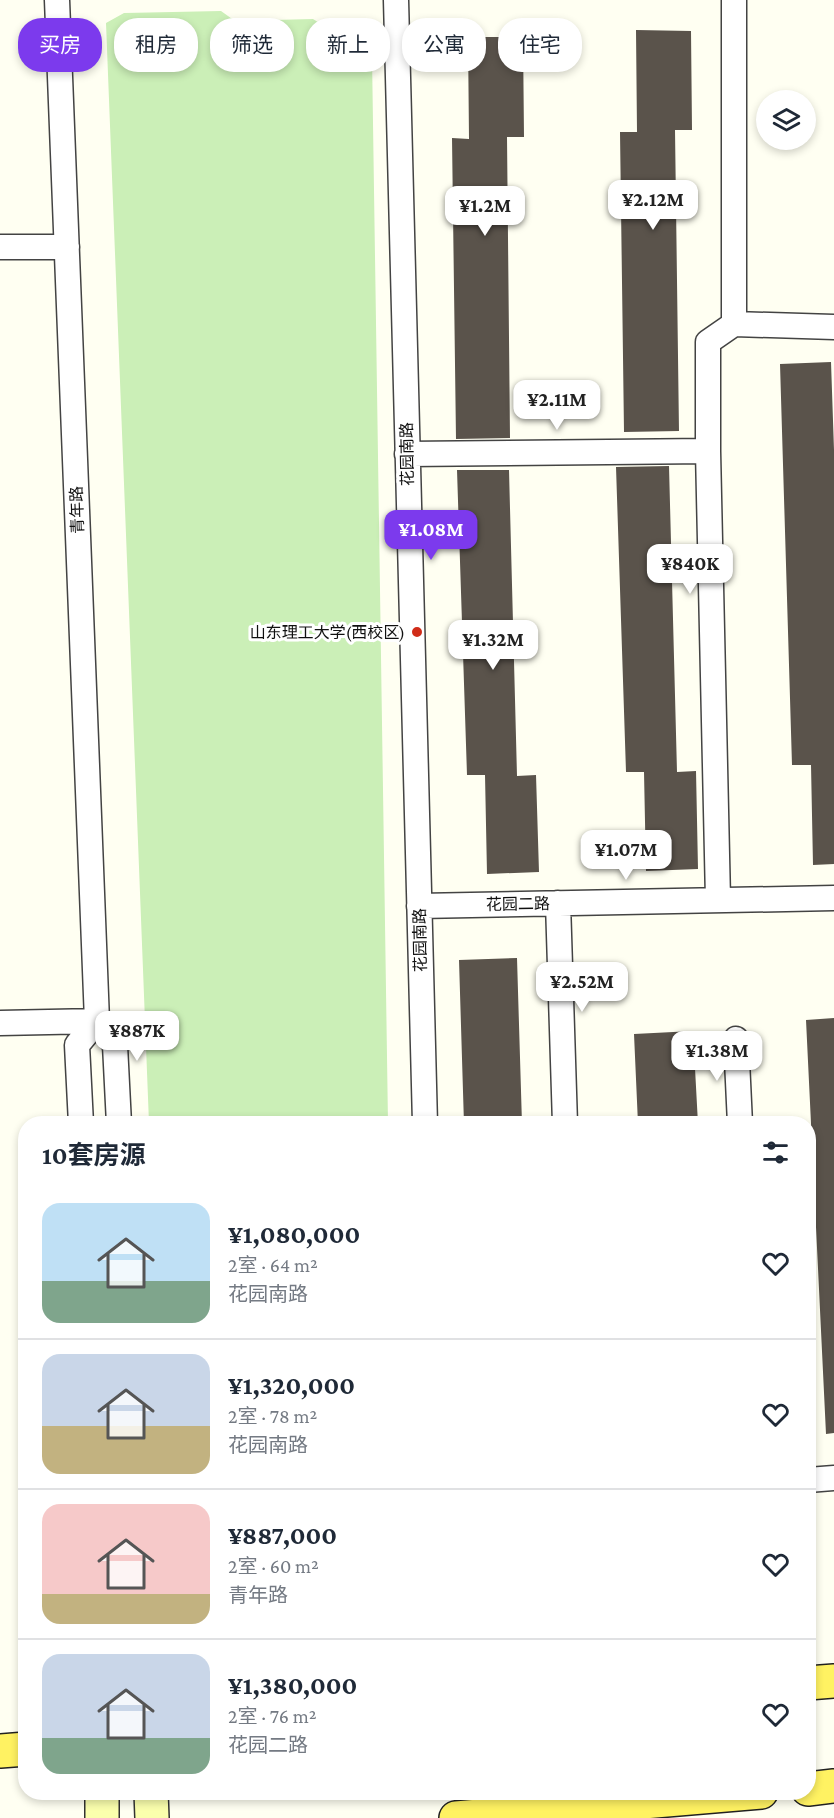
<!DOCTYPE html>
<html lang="zh">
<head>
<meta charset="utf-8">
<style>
	:root { --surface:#fff; --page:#f6f6f7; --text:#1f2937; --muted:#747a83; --line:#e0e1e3; --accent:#7c3aed }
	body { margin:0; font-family:"Crimson Pro","Noto Sans SC",serif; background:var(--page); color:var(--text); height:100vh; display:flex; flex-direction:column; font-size:22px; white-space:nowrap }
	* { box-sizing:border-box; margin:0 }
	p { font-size:20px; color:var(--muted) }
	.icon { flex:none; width:33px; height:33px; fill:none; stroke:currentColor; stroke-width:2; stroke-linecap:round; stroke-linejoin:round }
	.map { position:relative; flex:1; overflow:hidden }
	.sheet { position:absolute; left:18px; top:1116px; width:798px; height:684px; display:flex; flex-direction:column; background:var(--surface); border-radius:24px; box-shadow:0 3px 9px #0003 }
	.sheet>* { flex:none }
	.hud { position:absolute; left:18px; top:18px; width:798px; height:54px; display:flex; gap:12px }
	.fabs { position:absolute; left:756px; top:90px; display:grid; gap:12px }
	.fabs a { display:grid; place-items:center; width:60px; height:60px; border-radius:50%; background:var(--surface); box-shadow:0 3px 9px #0003; font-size:30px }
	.price { position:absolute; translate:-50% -51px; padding:0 14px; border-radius:12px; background:#fff; color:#222; font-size:20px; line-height:39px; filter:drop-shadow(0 2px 3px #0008) }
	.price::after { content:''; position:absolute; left:50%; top:36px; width:18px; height:14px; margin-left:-9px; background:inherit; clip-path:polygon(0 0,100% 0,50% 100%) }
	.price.selected { background:var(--accent); color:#fff }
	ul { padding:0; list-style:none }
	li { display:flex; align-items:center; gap:18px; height:150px; padding:0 24px }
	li+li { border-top:2px solid var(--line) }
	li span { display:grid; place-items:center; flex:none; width:168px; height:120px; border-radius:18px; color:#555 }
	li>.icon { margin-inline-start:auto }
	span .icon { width:72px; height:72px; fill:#fffc; stroke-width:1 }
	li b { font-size:26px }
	h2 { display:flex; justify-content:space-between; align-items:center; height:72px; padding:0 24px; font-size:26px }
	.tag { padding:0 21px; border-radius:24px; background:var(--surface); box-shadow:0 3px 9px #0003; font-size:21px; line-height:54px }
	.tag.selected { background:var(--accent); color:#fff }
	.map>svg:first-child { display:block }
	.green { fill:#cbefb7 }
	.building { fill:#5a534b }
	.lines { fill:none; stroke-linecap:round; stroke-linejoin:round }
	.minor-casing { stroke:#434343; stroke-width:27 }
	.secondary-casing { stroke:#323232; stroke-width:36 }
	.primary-casing { stroke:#212121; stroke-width:36 }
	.minor { stroke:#fff; stroke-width:24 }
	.secondary { stroke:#fbffad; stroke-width:33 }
	.primary { stroke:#fff262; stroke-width:33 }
	.poi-dot { fill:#d02c18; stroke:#fff; stroke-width:2 }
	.labels { text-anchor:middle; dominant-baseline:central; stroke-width:6; stroke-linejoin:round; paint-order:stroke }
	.street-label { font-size:16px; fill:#101010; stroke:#fff }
	.poi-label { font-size:16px; fill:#101010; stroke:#fff; text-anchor:end }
</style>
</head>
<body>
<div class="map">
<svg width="834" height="1818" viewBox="0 0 834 1818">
	<rect width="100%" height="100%" fill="#fffff2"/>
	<path class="green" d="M221,11l14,10 78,-2 59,37 16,1067h-239l-43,-1100 18,-10z"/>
	<path class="building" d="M636,30l55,1 1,99h-17l4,301 -55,1 -4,-300h17z
		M468,37h55l1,100h-17l3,301 -54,1 -4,-301 17,1z
		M831,362l3,88v414l-21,1 -2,-100h-19l-12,-401z
		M669,466l8,306 19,-1 2,98 -52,2 -2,-99h-18l-10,-305z
		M457,470h52l8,306 19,-1 3,97 -52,2 -2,-99h-18z
		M517,958l5,166h-58l-5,-164z
		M834,1018v415l-8,1 -20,-414z
		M693,1031l5,93h-60l-4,-90z"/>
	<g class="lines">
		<defs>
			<path id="minor" d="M57,0l40,1021 18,24 4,79
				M396,0l29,1124
				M734,0v324
				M0,247h67
				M407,454l301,-3
				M718,900l-10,-449v-109l26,-18 100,3
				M558,903l7,221
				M419,906l415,-8
				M0,1023l97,-2
				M736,1039l4,85
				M81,1124l-4,-79 20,-24
				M808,1480l26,-2"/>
			<path id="secondary" d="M102,1792v26
				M151,1792l1,26"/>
			<path id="primary" d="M808,1683l26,-2
				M0,1751l26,-2
				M808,1789l26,-3
				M456,1818l305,-26"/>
		</defs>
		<use href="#minor" class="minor-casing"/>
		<use href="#secondary" class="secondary-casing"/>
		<use href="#primary" class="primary-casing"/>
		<use href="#minor" class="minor"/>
		<use href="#secondary" class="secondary"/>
		<use href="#primary" class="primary"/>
	</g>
	<circle class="poi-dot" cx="417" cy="632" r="6"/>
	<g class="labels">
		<g class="street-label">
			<text transform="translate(407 454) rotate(-91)">花园南路</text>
			<text transform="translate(77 510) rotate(-92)">青年路</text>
			<text transform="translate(518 904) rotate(-1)">花园二路</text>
			<text transform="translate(420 940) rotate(-91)">花园南路</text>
		</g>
		<g class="poi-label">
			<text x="405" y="632">山东理工大学(西校区)</text>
		</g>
	</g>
</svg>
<div class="fabs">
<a><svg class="icon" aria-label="layers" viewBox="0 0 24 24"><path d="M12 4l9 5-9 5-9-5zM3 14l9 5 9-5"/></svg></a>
</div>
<b class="price" style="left:653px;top:231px">¥2.12M</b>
<b class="price" style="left:485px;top:237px">¥1.2M</b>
<b class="price" style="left:557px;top:431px">¥2.11M</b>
<b class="price selected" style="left:431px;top:561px">¥1.08M</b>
<b class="price" style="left:690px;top:595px">¥840K</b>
<b class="price" style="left:493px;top:671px">¥1.32M</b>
<b class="price" style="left:626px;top:881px">¥1.07M</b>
<b class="price" style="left:582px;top:1013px">¥2.52M</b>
<b class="price" style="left:137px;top:1062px">¥887K</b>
<b class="price" style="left:717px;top:1082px">¥1.38M</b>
<div class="hud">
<a class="tag selected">买房</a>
<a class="tag">租房</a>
<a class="tag">筛选</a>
<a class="tag">新上</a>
<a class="tag">公寓</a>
<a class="tag">住宅</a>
</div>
<section class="sheet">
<h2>10套房源<svg class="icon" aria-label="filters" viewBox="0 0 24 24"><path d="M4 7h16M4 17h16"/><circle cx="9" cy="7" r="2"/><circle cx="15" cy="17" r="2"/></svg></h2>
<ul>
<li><span style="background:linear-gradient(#bfe0f5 65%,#7fa58c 0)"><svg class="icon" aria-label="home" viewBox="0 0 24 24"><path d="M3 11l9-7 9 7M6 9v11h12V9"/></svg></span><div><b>¥1,080,000</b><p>2室 · 64 m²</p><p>花园南路</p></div><svg class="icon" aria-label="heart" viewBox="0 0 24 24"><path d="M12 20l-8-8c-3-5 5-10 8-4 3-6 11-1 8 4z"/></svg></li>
<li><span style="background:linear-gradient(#c9d6e8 60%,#c2b280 0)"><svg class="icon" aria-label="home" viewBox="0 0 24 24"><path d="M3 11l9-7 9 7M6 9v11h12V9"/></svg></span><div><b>¥1,320,000</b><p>2室 · 78 m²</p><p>花园南路</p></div><svg class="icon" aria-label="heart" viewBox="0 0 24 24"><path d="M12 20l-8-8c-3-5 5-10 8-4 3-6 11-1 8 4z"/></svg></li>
<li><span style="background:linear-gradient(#f6c9c9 75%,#c2b280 0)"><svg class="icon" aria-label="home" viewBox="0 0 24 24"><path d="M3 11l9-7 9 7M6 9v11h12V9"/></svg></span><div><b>¥887,000</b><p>2室 · 60 m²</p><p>青年路</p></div><svg class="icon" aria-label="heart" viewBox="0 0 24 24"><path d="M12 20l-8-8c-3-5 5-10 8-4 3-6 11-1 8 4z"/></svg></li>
<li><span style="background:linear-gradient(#c9d6e8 70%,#7fa58c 0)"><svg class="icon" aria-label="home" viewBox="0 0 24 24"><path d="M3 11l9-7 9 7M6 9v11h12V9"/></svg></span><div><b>¥1,380,000</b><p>2室 · 76 m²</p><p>花园二路</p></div><svg class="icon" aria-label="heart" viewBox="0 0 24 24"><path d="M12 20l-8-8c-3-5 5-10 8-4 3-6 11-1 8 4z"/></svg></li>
</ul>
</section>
</div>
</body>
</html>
